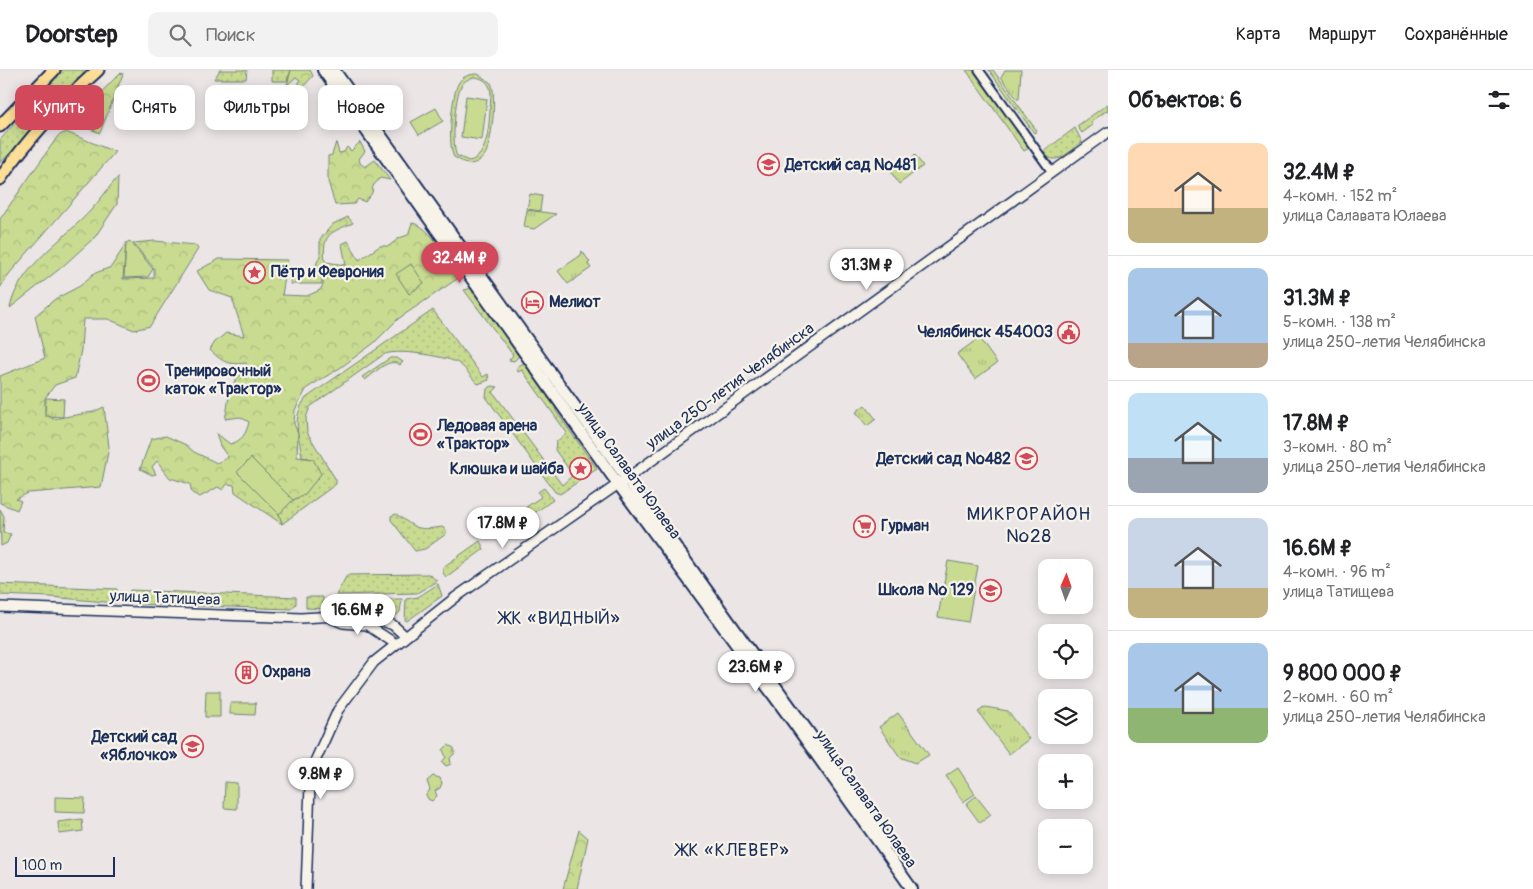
<!DOCTYPE html>
<html lang="ru">
<head>
<meta charset="utf-8">
<style>
	:root { --surface:#fff; --page:#f2f2f2; --text:#202124; --muted:#757577; --line:#e0e0e0; --accent:#d1495b }
	body { margin:0; font-family:Pangolin,sans-serif; background:var(--page); color:var(--text); height:100vh; display:flex; flex-direction:column; font-size:19px; white-space:nowrap }
	* { box-sizing:border-box; margin:0 }
	p { font-size:16px; color:var(--muted) }
	.icon { flex:none; width:28px; height:28px; fill:none; stroke:currentColor; stroke-width:2; stroke-linecap:round; stroke-linejoin:round }
	.map { position:relative; flex:1; overflow:hidden }
	.drawer { display:flex; flex-direction:column; background:var(--surface); width:425px }
	.drawer>* { flex:none }
	.guide { position:absolute; left:15px; top:15px; width:475px; height:45px; display:flex; gap:10px }
	.needle { width:32px; rotate:2deg }
	.controls { position:absolute; left:1038px; top:489px; display:grid; gap:10px }
	.controls a { display:grid; place-items:center; width:55px; height:55px; border-radius:10px; background:var(--surface); box-shadow:0 2px 12px #0003; font-size:25px }
	.scale { position:absolute; left:15px; bottom:12px; width:100px; box-sizing:border-box; padding-left:5px; border:2px solid #1b2f5e; border-top:0; font-size:14px; line-height:18px; white-space:nowrap; color:#1b2f5e; -webkit-text-stroke:4px #f7f3e8; paint-order:stroke }
	.price { position:absolute; translate:-50% -42px; padding:0 11px; border-radius:18px; background:#fff; color:#222; font-size:16px; line-height:32px; filter:drop-shadow(0 1px 2px #0008) }
	.price::after { content:''; position:absolute; left:50%; top:30px; width:15px; height:11px; margin-left:-8px; background:inherit; clip-path:polygon(0 0,100% 0,50% 100%) }
	.price.selected { background:var(--accent); color:#fff }
	ul { padding:0; list-style:none }
	li { display:flex; align-items:center; gap:15px; height:125px; padding:0 20px }
	li+li { border-top:1px solid var(--line) }
	li span { display:grid; place-items:center; flex:none; width:140px; height:100px; border-radius:10px; color:#555 }
	li>.icon { margin-inline-start:auto }
	span .icon { width:60px; height:60px; fill:#fffc; stroke-width:1 }
	li b { font-size:21px }
	h2 { display:flex; justify-content:space-between; align-items:center; height:60px; padding:0 20px; font-size:21px }
	.tag { padding:0 18px; border-radius:10px; background:var(--surface); box-shadow:0 2px 12px #0003; font-size:18px; line-height:45px }
	.tag.selected { background:var(--accent); color:#fff }
	header { display:flex; align-items:center; gap:30px; box-sizing:border-box; height:70px; padding:0 25px; background:var(--surface); border-bottom:1px solid var(--line) }
	header strong { font-size:24px }
	nav { display:flex; gap:28px; margin-inline-start:auto; font-size:18px }
	.search { width:350px; height:45px; background:var(--page); display:flex; align-items:center; gap:12px; box-sizing:border-box; padding:0 18px; border-radius:10px; color:var(--muted); font-size:19px }
	main { display:flex; flex:1; min-height:0 }
	.map>svg:first-child { display:block }
	.grass { fill:url(#grass-dots); stroke:#728577 }
	.forest { fill:url(#forest-crowns); stroke:#728577 }
	.park { fill:url(#park-tufts); stroke:#728577 }
	.garden { fill:#c8db90; stroke:#728577; fill-rule:evenodd }
	.lines { fill:none; stroke-linecap:round; stroke-linejoin:round }
	.minor-casing { stroke:#1b2f5e; stroke-width:11 }
	.tertiary-casing { stroke:#1b2f5e; stroke-width:12 }
	.secondary-casing { stroke:#1b2f5e; stroke-width:14 }
	.primary-casing { stroke:#1b2f5e; stroke-width:15 }
	.minor { stroke:#f7f3e8; stroke-width:7 }
	.tertiary { stroke:#f7f3e8; stroke-width:9 }
	.secondary { stroke:#f7f3e8; stroke-width:10 }
	.primary { stroke:#fcde96; stroke-width:11 }
	.labels { text-anchor:middle; dominant-baseline:central; stroke-width:4.5; stroke-linejoin:round; paint-order:stroke }
	.poi-label { font-size:16px; font-weight:bold; fill:#1b2f5e; stroke:#f7f3e8; text-anchor:start }
	.street-label { font-size:16px; fill:#1b2f5e; stroke:#f7f3e8 }
	.neighbourhood-label { font-size:18px; letter-spacing:1px; fill:#1b2f5e; stroke:#f7f3e8 }
	.quarter-label { font-size:19px; letter-spacing:1px; fill:#1b2f5e; stroke:#f7f3e8 }
</style>
</head>
<body>
<header>
<strong>Doorstep</strong>
<div class="search"><svg class="icon" aria-label="search" viewBox="0 0 24 24"><circle cx="10" cy="10" r="6"/><path d="M15 15l6 6"/></svg>Поиск</div>
<nav><a>Карта</a><a>Маршрут</a><a>Сохранённые</a></nav>
</header>
<main>
<div class="map">
<svg width="1108" height="819" viewBox="0 0 1108 819">
	<defs>
		<pattern id="grass-dots" width="8" height="8" patternUnits="userSpaceOnUse" patternTransform="scale(1.25)"><rect width="8" height="8" fill="#c8db90"/><path d="M2 2h.1M6 6h.1" fill="none" stroke="#abbc7f" stroke-width="1.8" stroke-linecap="round"/></pattern>
		<pattern id="forest-crowns" width="20" height="18" patternUnits="userSpaceOnUse" patternTransform="scale(1.25)"><rect width="20" height="18" fill="#c8db90"/><path d="M2 6a3 3 0 1 1 6 0M12 15a3 3 0 1 1 6 0" fill="none" stroke="#abbc7f"/></pattern>
		<pattern id="park-tufts" width="24" height="20" patternUnits="userSpaceOnUse" patternTransform="scale(1.25)"><rect width="24" height="20" fill="#c8db90"/><path d="M3 7l-1-3M5 7V3M7 7l1-3M15 17l-1-3M17 17v-4M19 17l1-3" fill="none" stroke="#abbc7f"/></pattern>
	</defs>
	<rect width="100%" height="100%" fill="#ebe5e6"/>
	<filter id="ink" filterUnits="userSpaceOnUse"><feTurbulence type="fractalNoise" baseFrequency=".02" numOctaves="2"/><feDisplacementMap in="SourceGraphic" scale="10" xChannelSelector="R" yChannelSelector="G"/><feConvolveMatrix kernelMatrix="1 2 1 2 8 2 1 2 1" color-interpolation-filters="sRGB"/></filter>
	<g filter="url(#ink)">
		<path class="grass" d="M62,0h31l-93,93v-23z
			M220,0h27l-1,9h-32z
			M272,0h19l-4,11h-15z
			M1108,34v9l-2,-2 -15,11 2,3 -11,8 -5,-7z
			M1075,58l7,14c-12,9 -27,27 -39,10z
			M472,218l48,67 -6,6 -5,-1 4,-5 -49,-65z
			M433,240l50,67 5,-3 1,6 -11,4c-7,-6 -13,-18 -22,-22 -13,-6 -61,-14 -73,-7l-73,52 -4,11 1,14 29,48v4l-54,40 -3,-10 14,-14 12,-6 8,-35 -11,-2c-3,-23 -11,-39 4,-59z
			M390,288h7l6,4 -3,3c-11,-9 -26,9 -35,15l-3,-3z
			M526,292l27,35 3,14 41,58 -37,25 -5,-2 -69,-95 1,-8 5,-3 6,1 -5,5 69,93 11,-10 -18,-25 1,-8 11,-9 -45,-63 -4,2 -1,-2 1,-4z
			M544,418l9,12 -43,30 -6,-8 37,-25 -3,-5z
			M396,444c20,14 20,17 46,13l4,3v4l-21,15 -10,2 -24,-31v-4z
			M480,471l4,8 -38,28 -3,-4v-6z
			M429,504l8,7 -20,12 -81,2 11,-20z
			M0,514l117,5 -1,14 -66,-6 -50,-2z
			M438,514l4,12 -35,25 -2,-1 1,-21 12,-2z
			M130,520l166,7v7l-5,5 -157,-5 -5,-4z
			M306,527h17v12l-17,-1z
			M402,529l-2,13 -8,7 -24,-8 -32,-4 -1,-7z"/>
		<path class="forest" d="M291,0h19l3,6 -10,11 -6,3 3,-10 -4,-3 -9,8z
			M966,0h7l56,78 -5,3z
			M989,0h4l44,61 -3,2z
			M120,3l3,1 -23,59 -28,-11z
			M66,62l49,20 -106,122 -9,14v-69l58,-83z
			M336,72l3,11 5,-1 3,-5 4,4 9,-9 5,9 -6,8 1,4 5,4 10,-7 15,20 -10,-2 -7,8 -1,7 -7,9 -7,-3 -4,5 -19,1 -7,-24v-25l4,-1z
			M118,107l-1,27 -22,33 -33,30 -52,41c8,-41 55,-69 82,-99 9,-10 17,-22 26,-32z
			M348,147l5,6c-24,10 -31,11 -28,39l21,3 -4,-21 6,-3 11,19 21,-14h9l10,-8 9,-3 4,-12c18,2 38,40 48,54l-62,42 -24,24 -34,25 -33,20 -12,22 -1,14 4,9 -1,24 16,2 8,15 -16,20 -12,6 -42,-42 -14,14 42,42 3,10 -47,-32 -1,-7 -7,-1 -4,6 -5,-3 -18,10 -8,-4 -2,-9 -20,-6 -13,-17 -5,6 4,7 -4,1 -12,-6 11,-30 15,-3 20,9 8,7 23,11 11,-6 -8,-11 -4,-13 14,11c12,-3 16,-10 19,-22l-9,-5 -15,2c7,-29 -1,-30 23,-51l-2,-5c-17,2 -23,0 -36,-13l5,-8 11,-9 18,3 -12,-38 -23,-8 -12,-19 22,-12 69,1 -6,35 25,1 13,-6 3,-5v-17l-8,-1 5,-11v-17l13,-15z
			M155,171l40,4 3,4 -48,77 -16,4 -26,-11h-25l-2,31 -6,28 -20,7 -10,13v16l8,5 40,-7 11,-5 5,40 -8,40 -73,6 -12,6 5,2 -4,9 -17,-7v-127l45,-18 -10,-42 20,-17 25,-13 13,-12 18,-7 15,-23 -3,35 31,-1v-10l-21,-25z
			M0,439l4,7 -1,17 8,1 -4,9 -6,3z
			M579,760l9,8 -11,51h-14z"/>
		<path class="park" d="M1005,0h16l-2,29h-2l-16,-22z
			M527,140l29,4 -22,15 -10,-2z
			M582,181l8,11 -2,2 3,4 -23,16 -10,-13 23,-16z
			M411,194l13,19 -15,11 -13,-20z
			M979,268l18,25 -22,16 -18,-25z
			M46,328l18,1 -1,18 -18,-1z
			M865,335l11,14 -9,7 -11,-14z
			M985,637l23,4 21,28 -20,15 -31,-42z
			M898,643l31,42 -13,8 -16,-6 -21,-30z
			M448,675l6,3 1,5 -5,5 1,6 -5,2 -4,-4 4,-5 -3,-7z
			M433,706l7,2 2,5 -2,5 -5,3 2,5 -5,5 -4,-2 -2,-4 4,-5 -3,-9z
			M82,749l1,12 -24,3 -1,-12z"/>
		<path class="garden" d="M478,4l13,9c6,10 1,64 -7,73 -4,6 -10,8 -17,8l-13,-7c-7,-11 -2,-62 4,-73 4,-8 12,-10 20,-10zM474,7c11,1 17,7 17,18 -2,19 0,63 -22,66l-12,-5c-6,-9 -2,-60 4,-70 3,-5 7,-7 13,-9z
			M466,26l21,3 -5,41 -21,-3z
			M436,38l7,13 -24,14 -8,-13z
			M915,85l8,11 -24,18 -8,-12z
			M530,124l12,2 -2,15 -13,-2z
			M130,171l23,28 -5,8 -24,1 2,-35z
			M291,198h31v16h-31z
			M251,388l42,42 -14,14 -42,-42z
			M948,491l30,5 -10,56 -30,-5z
			M206,621h14v26h-15z
			M230,633h26l-1,12 -25,-1z
			M958,698l17,26 -12,8 -17,-26z
			M225,712l12,1v26l-13,-1z
			M976,726l15,19 -11,8 -14,-19z
			M55,727l30,1 -1,15 -29,-1z"/>
		<g class="lines">
			<defs>
				<path id="minor" d="M979,0l73,102"/>
				<path id="tertiary" d="M0,537l301,11 54,-3 14,1 24,9 12,11
					M329,547l14,6 24,2 29,19
					M306,819l4,-103 6,-27 22,-49 36,-48 82,-65 184,-128 468,-337"/>
				<path id="secondary" d="M323,0l287,403 183,249 119,167
					M334,0l554,773"/>
				<path id="primary" d="M0,56l54,-56
					M0,109c28,-40 61,-76 98,-109"/>
			</defs>
			<use href="#minor" class="minor-casing"/>
			<use href="#tertiary" class="tertiary-casing"/>
			<use href="#secondary" class="secondary-casing"/>
			<use href="#primary" class="primary-casing"/>
			<use href="#minor" class="minor"/>
			<use href="#tertiary" class="tertiary"/>
			<use href="#secondary" class="secondary"/>
			<use href="#primary" class="primary"/>
		</g>
	</g>
	<defs>
		<symbol id="school-ring" viewBox="-11 -11 22 22"><circle r="9.5" fill="#f7f3e8" stroke="#d1495b" stroke-width="1.5"/><path d="M0-5L7-2L0 1L-7-2ZM-4 1L0 2.5L4 1V4Q0 6-4 4Z" fill="#d1495b"/></symbol>
		<symbol id="sight-ring" viewBox="-11 -11 22 22"><circle r="9.5" fill="#f7f3e8" stroke="#d1495b" stroke-width="1.5"/><path d="M0-6L1.8-2.2L6-1.7L2.9 1.2L3.7 5.4L0 3.3L-3.7 5.4L-2.9 1.2L-6-1.7L-1.8-2.2Z" fill="#d1495b"/></symbol>
		<symbol id="hotel-ring" viewBox="-11 -11 22 22"><circle r="9.5" fill="#f7f3e8" stroke="#d1495b" stroke-width="1.5"/><path d="M-6-4.5h1.5V1H6V5H4.5V3h-9V5H-6ZM-4 0a1.8 1.8 0 1 1 3.6 0ZM.5 0V-2.5h3Q6-2.5 6 0Z" fill="#d1495b"/></symbol>
		<symbol id="civic-ring" viewBox="-11 -11 22 22"><circle r="9.5" fill="#f7f3e8" stroke="#d1495b" stroke-width="1.5"/><path d="M-.6-6.5H3V-4.5H.6V-3L4-1V1h2V6H-6V1h2V-1L-.6-3ZM-1.2 2.5V6h2.4V2.5Z" fill="#d1495b"/></symbol>
		<symbol id="stadium-ring" viewBox="-11 -11 22 22"><circle r="9.5" fill="#f7f3e8" stroke="#d1495b" stroke-width="1.5"/><path d="M0-5a6.5 5 0 1 0 0 10a6.5 5 0 1 0 0-10ZM-3.5-1.8h7v3.6h-7Z" fill="#d1495b"/></symbol>
		<symbol id="supermarket-ring" viewBox="-11 -11 22 22"><circle r="9.5" fill="#f7f3e8" stroke="#d1495b" stroke-width="1.5"/><path d="M-6-5.5h2.5l.6 2H6L4.5 2H-2.5L-4.4-4H-6ZM-1.5 3.2a1.3 1.3 0 1 0 .1 0ZM3 3.2a1.3 1.3 0 1 0 .1 0Z" fill="#d1495b"/></symbol>
		<symbol id="building-ring" viewBox="-11 -11 22 22"><circle r="9.5" fill="#f7f3e8" stroke="#d1495b" stroke-width="1.5"/><path d="M-4-6H4V6H1V3H-1V6H-4ZM-2.5-4.3h1.7v1.8h-1.7ZM.8-4.3h1.7v1.8H.8ZM-2.5-1h1.7V.8h-1.7ZM.8-1h1.7V.8H.8Z" fill="#d1495b"/></symbol>
	</defs>
	<g fill-rule="evenodd">
		<use href="#school-ring" x="756" y="82" width="25" height="25"/>
		<use href="#sight-ring" x="242" y="190" width="25" height="25"/>
		<use href="#hotel-ring" x="520" y="220" width="25" height="25"/>
		<use href="#civic-ring" x="1056" y="250" width="25" height="25"/>
		<use href="#stadium-ring" x="136" y="298" width="25" height="25"/>
		<use href="#stadium-ring" x="408" y="352" width="25" height="25"/>
		<use href="#school-ring" x="1014" y="376" width="25" height="25"/>
		<use href="#sight-ring" x="568" y="386" width="25" height="25"/>
		<use href="#supermarket-ring" x="852" y="444" width="25" height="25"/>
		<use href="#school-ring" x="978" y="508" width="25" height="25"/>
		<use href="#building-ring" x="234" y="590" width="25" height="25"/>
		<use href="#school-ring" x="180" y="664" width="25" height="25"/>
	</g>
	<g class="labels">
		<g class="poi-label">
			<text x="785" y="95">Детский сад №481</text>
			<text x="271" y="202">Пётр и Феврония</text>
			<text x="549" y="232">Мелиот</text>
			<text x="1053" y="262" text-anchor="end">Челябинск 454003</text>
			<text x="165" y="301">Тренировочный<tspan x="165" dy="18">каток «Трактор»</tspan></text>
			<text x="437" y="356">Ледовая арена<tspan x="437" dy="18">«Трактор»</tspan></text>
			<text x="1011" y="389" text-anchor="end">Детский сад №482</text>
			<text x="564" y="399" text-anchor="end">Клюшка и шайба</text>
			<text x="881" y="456">Гурман</text>
			<text x="974" y="520" text-anchor="end">Школа № 129</text>
			<text x="262" y="602">Охрана</text>
			<text x="177" y="667" text-anchor="end">Детский сад<tspan x="177" dy="18">«Яблочко»</tspan></text>
		</g>
		<g class="street-label">
			<text transform="translate(730 316) rotate(-36)">улица 250-летия Челябинска</text>
			<text transform="translate(629 401) rotate(54)">улица Салавата Юлаева</text>
			<text transform="translate(165 528) rotate(2)">улица Татищева</text>
			<text transform="translate(866 729) rotate(55)">улица Салавата Юлаева</text>
		</g>
		<g class="neighbourhood-label">
			<text x="560" y="548">ЖК «ВИДНЫЙ»</text>
			<text x="733" y="780">ЖК «КЛЕВЕР»</text>
		</g>
		<g class="quarter-label">
			<text x="1029" y="444">МИКРОРАЙОН<tspan x="1029" dy="22">№28</tspan></text>
		</g>
	</g>
</svg>
<div class="controls">
<a><svg class="needle" viewBox="-14 -14 28 28"><path d="M0-13l5 13h-10z" fill="#e53935"/><path d="M0 13l5-13h-10z" fill="#757577"/></svg></a>
<a><svg class="icon" aria-label="locate" viewBox="0 0 24 24"><circle cx="12" cy="12" r="6"/><path d="M12 2v4M12 18v4M2 12h4M18 12h4"/></svg></a>
<a><svg class="icon" aria-label="layers" viewBox="0 0 24 24"><path d="M12 4l9 5-9 5-9-5zM3 14l9 5 9-5"/></svg></a>
<a>+</a>
<a>−</a>
</div>
<div class="scale">100 m</div>
<b class="price selected" style="left:460px;top:214px">32.4M ₽</b>
<b class="price" style="left:867px;top:221px">31.3M ₽</b>
<b class="price" style="left:503px;top:479px">17.8M ₽</b>
<b class="price" style="left:358px;top:566px">16.6M ₽</b>
<b class="price" style="left:756px;top:623px">23.6M ₽</b>
<b class="price" style="left:321px;top:730px">9.8M ₽</b>
<div class="guide">
<a class="tag selected">Купить</a>
<a class="tag">Снять</a>
<a class="tag">Фильтры</a>
<a class="tag">Новое</a>
</div>
</div>
<section class="drawer">
<h2>Объектов: 6<svg class="icon" aria-label="filters" viewBox="0 0 24 24"><path d="M4 7h16M4 17h16"/><circle cx="9" cy="7" r="2"/><circle cx="15" cy="17" r="2"/></svg></h2>
<ul>
<li><span style="background:linear-gradient(#ffd9b3 65%,#c2b280 0)"><svg class="icon" aria-label="home" viewBox="0 0 24 24"><path d="M3 11l9-7 9 7M6 9v11h12V9"/></svg></span><div><b>32.4M ₽</b><p>4-комн. · 152 m²</p><p>улица Салавата Юлаева</p></div></li>
<li><span style="background:linear-gradient(#a9c7e8 75%,#b9a48a 0)"><svg class="icon" aria-label="home" viewBox="0 0 24 24"><path d="M3 11l9-7 9 7M6 9v11h12V9"/></svg></span><div><b>31.3M ₽</b><p>5-комн. · 138 m²</p><p>улица 250-летия Челябинска</p></div></li>
<li><span style="background:linear-gradient(#bfe0f5 65%,#9aa5b1 0)"><svg class="icon" aria-label="home" viewBox="0 0 24 24"><path d="M3 11l9-7 9 7M6 9v11h12V9"/></svg></span><div><b>17.8M ₽</b><p>3-комн. · 80 m²</p><p>улица 250-летия Челябинска</p></div></li>
<li><span style="background:linear-gradient(#c9d6e8 70%,#c2b280 0)"><svg class="icon" aria-label="home" viewBox="0 0 24 24"><path d="M3 11l9-7 9 7M6 9v11h12V9"/></svg></span><div><b>16.6M ₽</b><p>4-комн. · 96 m²</p><p>улица Татищева</p></div></li>
<li><span style="background:linear-gradient(#a9c7e8 65%,#8fb573 0)"><svg class="icon" aria-label="home" viewBox="0 0 24 24"><path d="M3 11l9-7 9 7M6 9v11h12V9"/></svg></span><div><b>9 800 000 ₽</b><p>2-комн. · 60 m²</p><p>улица 250-летия Челябинска</p></div></li>
</ul>
</section>
</main>
</body>
</html>
